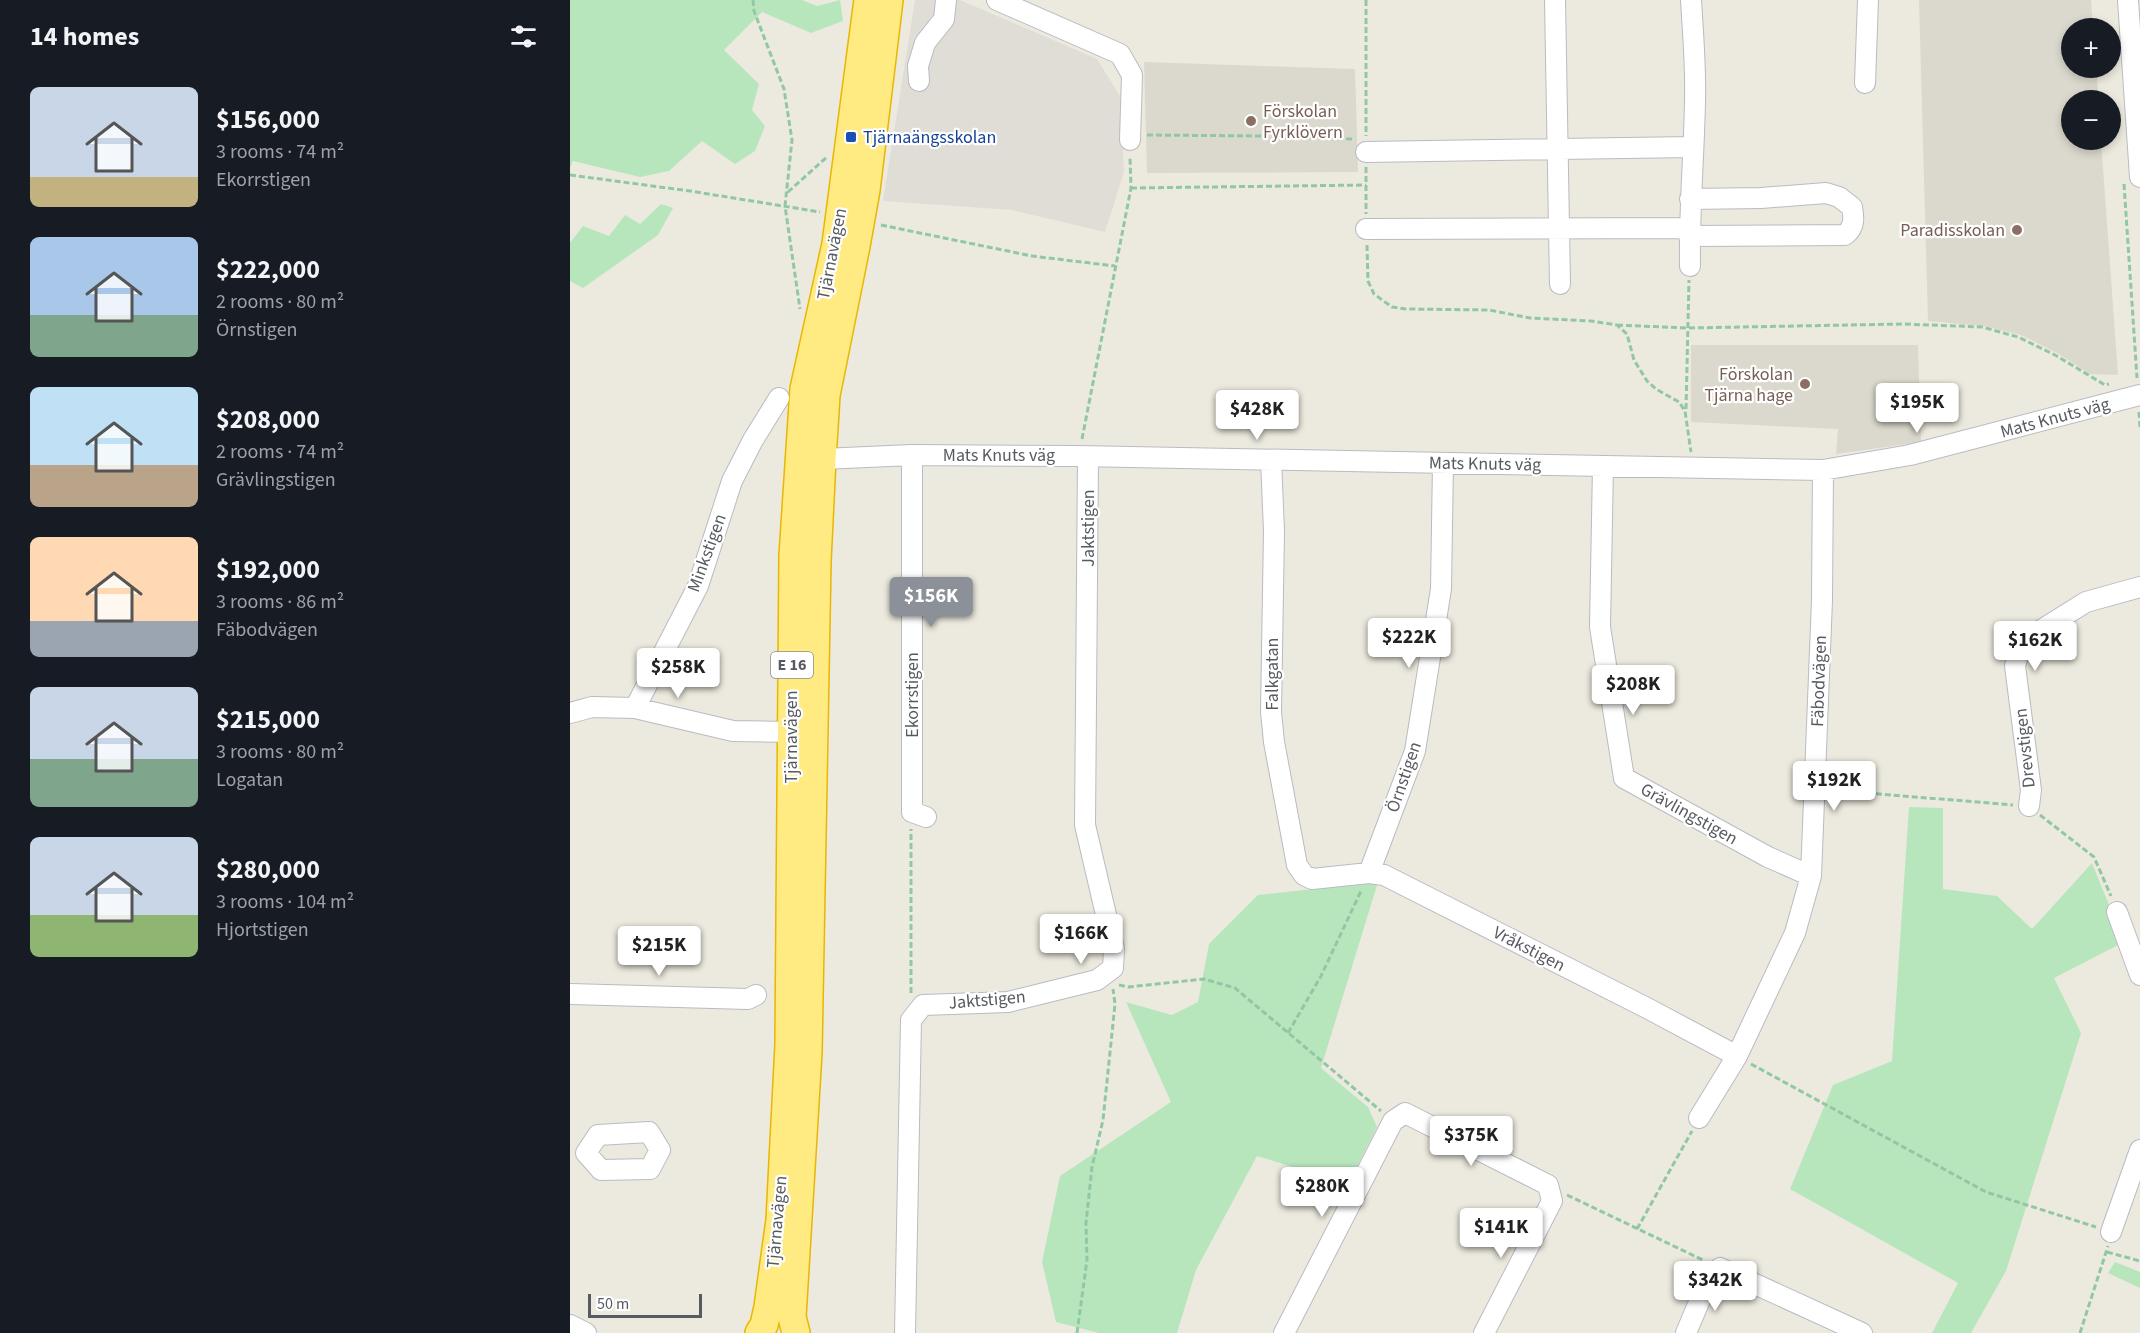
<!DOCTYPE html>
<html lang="en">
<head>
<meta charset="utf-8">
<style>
	:root { --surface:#171b24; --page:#20242c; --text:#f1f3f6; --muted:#9ea1a6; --accent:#8c9099 }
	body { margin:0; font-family:"Source Sans 3",sans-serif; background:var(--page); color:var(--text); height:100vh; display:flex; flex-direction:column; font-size:22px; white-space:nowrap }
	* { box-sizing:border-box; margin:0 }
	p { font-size:20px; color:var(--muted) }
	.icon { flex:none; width:33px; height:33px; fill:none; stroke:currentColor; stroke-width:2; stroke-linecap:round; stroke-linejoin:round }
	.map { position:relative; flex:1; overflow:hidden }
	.drawer { display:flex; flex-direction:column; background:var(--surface); width:570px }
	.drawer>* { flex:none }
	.controls { position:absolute; left:1491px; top:18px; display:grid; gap:12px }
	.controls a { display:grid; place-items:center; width:60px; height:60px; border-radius:50%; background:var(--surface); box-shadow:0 3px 9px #0003; font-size:30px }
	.scale { position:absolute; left:18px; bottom:15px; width:114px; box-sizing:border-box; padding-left:6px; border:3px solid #575b61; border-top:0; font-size:16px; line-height:21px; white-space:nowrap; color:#575b61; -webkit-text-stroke:4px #fff; paint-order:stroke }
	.price { position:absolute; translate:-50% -51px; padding:0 14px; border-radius:6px; background:#fff; color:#222; font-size:20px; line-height:39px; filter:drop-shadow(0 2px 3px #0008) }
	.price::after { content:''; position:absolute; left:50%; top:36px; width:18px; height:14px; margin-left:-9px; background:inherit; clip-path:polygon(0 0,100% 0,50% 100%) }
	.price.on { background:var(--accent); color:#fff }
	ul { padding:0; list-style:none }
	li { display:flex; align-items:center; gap:18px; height:150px; padding:0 30px }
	li span { display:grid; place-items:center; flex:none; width:168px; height:120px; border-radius:9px; color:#555 }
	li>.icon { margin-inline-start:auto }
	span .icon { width:72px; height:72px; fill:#fffc; stroke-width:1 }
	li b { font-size:26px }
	h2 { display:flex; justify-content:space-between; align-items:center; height:72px; padding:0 30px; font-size:26px }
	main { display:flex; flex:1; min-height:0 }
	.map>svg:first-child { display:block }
	.industrial { fill:#dfddd6 }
	.education { fill:#dbd9cd }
	.green { fill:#b8e6bc }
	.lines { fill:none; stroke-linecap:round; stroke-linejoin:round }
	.minor-casing { stroke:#b9bbc2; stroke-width:22 }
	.highway-casing { stroke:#eab600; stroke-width:30 }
	.path { stroke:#91c7a5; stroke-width:3; stroke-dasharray:6 3; stroke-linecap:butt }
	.minor { stroke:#fff; stroke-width:20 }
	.highway { stroke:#ffeb82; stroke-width:27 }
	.education-dot { fill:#8d6e63; stroke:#fff; stroke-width:2 }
	.transit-dot { fill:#1a4fb4; stroke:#fff; stroke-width:2 }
	.labels { text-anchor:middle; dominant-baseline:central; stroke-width:4.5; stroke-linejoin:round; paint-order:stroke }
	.shield { fill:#fff; stroke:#898c90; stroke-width:1.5 }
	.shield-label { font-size:16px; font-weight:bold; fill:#575b61 }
	.education-label { font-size:18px; fill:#785e54; stroke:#fff; text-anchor:end }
	.transit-label { font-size:18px; fill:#164399; stroke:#fff; text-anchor:start }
	.street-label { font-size:18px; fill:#575b61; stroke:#fff }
</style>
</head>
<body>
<main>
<section class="drawer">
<h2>14 homes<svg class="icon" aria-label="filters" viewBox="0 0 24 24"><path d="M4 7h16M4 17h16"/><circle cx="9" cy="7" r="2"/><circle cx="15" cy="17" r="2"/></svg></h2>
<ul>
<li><span style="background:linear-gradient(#c9d6e8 75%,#c2b280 0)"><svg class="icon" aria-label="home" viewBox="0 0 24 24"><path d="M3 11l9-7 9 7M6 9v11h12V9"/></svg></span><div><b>$156,000</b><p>3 rooms · 74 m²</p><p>Ekorrstigen</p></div></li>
<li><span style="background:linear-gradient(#a9c7e8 65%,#7fa58c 0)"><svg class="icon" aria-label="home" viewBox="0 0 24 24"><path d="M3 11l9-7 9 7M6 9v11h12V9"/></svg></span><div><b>$222,000</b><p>2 rooms · 80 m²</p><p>Örnstigen</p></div></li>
<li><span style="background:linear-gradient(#bfe0f5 65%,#b9a48a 0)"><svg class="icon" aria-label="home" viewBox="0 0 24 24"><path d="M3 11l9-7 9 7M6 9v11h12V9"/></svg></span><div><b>$208,000</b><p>2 rooms · 74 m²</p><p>Grävlingstigen</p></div></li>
<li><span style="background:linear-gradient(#ffd9b3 70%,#9aa5b1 0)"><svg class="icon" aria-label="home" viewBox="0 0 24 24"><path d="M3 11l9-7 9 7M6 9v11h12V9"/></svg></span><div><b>$192,000</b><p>3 rooms · 86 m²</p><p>Fäbodvägen</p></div></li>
<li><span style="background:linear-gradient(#c9d6e8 60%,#7fa58c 0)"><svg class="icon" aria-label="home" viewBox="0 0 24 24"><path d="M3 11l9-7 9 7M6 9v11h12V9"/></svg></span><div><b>$215,000</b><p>3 rooms · 80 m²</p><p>Logatan</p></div></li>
<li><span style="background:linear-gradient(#c9d6e8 65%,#8fb573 0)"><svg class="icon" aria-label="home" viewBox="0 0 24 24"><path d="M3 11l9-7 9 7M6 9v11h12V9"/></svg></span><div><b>$280,000</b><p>3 rooms · 104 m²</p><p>Hjortstigen</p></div></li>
</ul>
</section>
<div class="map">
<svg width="1570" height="1333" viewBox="0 0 1570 1333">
	<rect width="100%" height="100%" fill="#eceade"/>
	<path class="industrial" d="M345,0h45l137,59 23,37 4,76 -19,60 -93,-22 -129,-9z"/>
	<path class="education" d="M1349,0h172l2,28h-21v40h24l3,32h-27v40h29l17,235 -28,-1 -33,-21 -36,-18 -37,-9 -56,-5z
		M574,62l211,7 3,103 -211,1z
		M1121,345h227l3,97 -85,12 2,-25 -147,-7z"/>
	<path class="green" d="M0,0h232l15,6 23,-6 3,21 -32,12 -49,-21 -38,38 35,34 -7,26 13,16 -10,25 -20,13 -33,-23 -33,30 -29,6 -67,-16 -3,7z
		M91,204l12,4 -15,27 -75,53 -13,-7v-38l13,-17 26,10 16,-21 15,9z
		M1339,807l34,1v81l54,7 35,33 60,-66 32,79 -70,36 27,55 -75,238 -35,62h-39l26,-50 -168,-94 43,-104 59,-24z
		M808,882l-57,186 47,39 9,20 -29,57 -91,-28 -61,114 -19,63h-78l-43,-11 -14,-60 18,-86 111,-74 -45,-100 46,13 26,-13 11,-58 49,-49z
		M1545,1262l25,10v16l-32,-15z"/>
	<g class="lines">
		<defs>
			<path id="minor" d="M427,0l123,54 12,21 -2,65
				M985,0l5,284
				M1558,0l12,177
				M349,81l-1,-15 7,-23 19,-24 2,-19
				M1295,83l3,-83
				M796,152l327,-5
				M796,229l323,-1
				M1119,236l156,-1c10,-8 9,-17 7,-28l-13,-10 -13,-4 -65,5 -71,1
				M1120,266c-1,-55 4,-110 5,-165 1,-34 -2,-67 -4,-101
				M342,455v357l14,5
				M252,459l90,-4 166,1 745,14 87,-15 230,-60
				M701,460l3,71 -3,181 3,30 23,123 7,10 8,4 57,-6 15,2 263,133 90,48
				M1033,466l-3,161 24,151 144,79 43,19
				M65,708l63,-122 34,-105 21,-41 26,-42
				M0,713l22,-6 43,1 98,23 58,1
				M1459,806l2,-16 -16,-124 7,-24 64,-40 54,-15
				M799,873l46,-122 26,-162 2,-126
				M1547,912l23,63
				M0,994l178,5 8,-4
				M1129,1118l38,-62 58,-123 16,-57 11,-276 1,-130
				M79,1132l11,18 -10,19 -49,1 -15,-17 12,-18z
				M1541,1232l29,-82
				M0,1325l16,8
				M335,1333l6,-313 12,-15 85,-3 89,-22 16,-12 1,-19 -29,-124 3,-368
				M714,1333l109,-212 12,-8 143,72 4,16 -68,132
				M1116,1333l24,-57 10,-8 142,65"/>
			<path id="highway" d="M189,1333l5,-8 4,-18 12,-87 9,-175 4,-489 11,-167 32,-145 32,-244
				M226,1333l-4,-16 16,-265 9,-491 5,-102 4,-64 30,-149 10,-56 23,-190"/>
		</defs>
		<use href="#minor" class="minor-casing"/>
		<use href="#highway" class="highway-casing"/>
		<path class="path" d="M183,0l1,11 30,78 8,51 -7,66 15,103
			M796,0v136
			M577,135l118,1
			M713,138l72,1
			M796,167v47
			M0,175l120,16 130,21
			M1554,184l13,194
			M561,188l235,-3
			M218,192l39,-35
			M311,225l151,31 83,10
			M797,245l1,36 6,13 18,13 14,2 83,1 41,8 61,3 26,4 10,9 7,26 13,21 9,8 23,13 6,9 6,41
			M1047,325l71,3 215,-4 79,3 36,10 37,18 50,30 4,-1
			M1116,409l3,-129
			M1569,412l1,16
			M512,439l49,-251 -1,-31
			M1261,790l182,15
			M1470,815l54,42 17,39
			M549,985l9,2 76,-8 31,9 146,123
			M341,993v-164
			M718,1033l33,-57 40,-85
			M1181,1064l235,128 110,35
			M997,1195l138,66
			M1067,1229l55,-98
			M1537,1252l33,9
			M507,1333l10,-73 -1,-37 6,-56 11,-47 12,-116 -2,-15
			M1510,1333l28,-87"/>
		<use href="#minor" class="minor"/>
		<use href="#highway" class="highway"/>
	</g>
	<g class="education-dot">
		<circle cx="681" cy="121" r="6"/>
		<circle cx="1447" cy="230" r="6"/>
		<circle cx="1235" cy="384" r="6"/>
	</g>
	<rect class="transit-dot" x="275" y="131" width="12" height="12" rx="3"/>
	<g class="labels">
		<rect class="shield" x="201" y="652" width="42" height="26" rx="4.5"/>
		<g class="shield-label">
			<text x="222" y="665">E 16</text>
		</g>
		<g class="education-label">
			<text x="693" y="111" text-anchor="start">Förskolan<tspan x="693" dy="21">Fyrklövern</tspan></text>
			<text x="1435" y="230">Paradisskolan</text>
			<text x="1223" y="374">Förskolan<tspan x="1223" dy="21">Tjärna hage</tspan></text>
		</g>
		<g class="transit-label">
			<text x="293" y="137">Tjärnaängsskolan</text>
		</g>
		<g class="street-label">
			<text transform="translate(262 254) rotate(-79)">Tjärnavägen</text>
			<text transform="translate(1485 418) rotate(-15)">Mats Knuts väg</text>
			<text x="429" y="455">Mats Knuts väg</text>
			<text transform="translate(915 464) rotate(1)">Mats Knuts väg</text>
			<text transform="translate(518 528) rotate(-90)">Jaktstigen</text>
			<text transform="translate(137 553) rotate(-70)">Minkstigen</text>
			<text transform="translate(702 674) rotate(-90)">Falkgatan</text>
			<text transform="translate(1249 681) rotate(-88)">Fäbodvägen</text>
			<text transform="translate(342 695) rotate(-90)">Ekorrstigen</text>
			<text transform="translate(221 737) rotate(-90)">Tjärnavägen</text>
			<text transform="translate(1455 748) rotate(-96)">Drevstigen</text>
			<text transform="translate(834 777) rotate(-71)">Örnstigen</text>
			<text transform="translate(1119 814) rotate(29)">Grävlingstigen</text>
			<text transform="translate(959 949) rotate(27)">Vråkstigen</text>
			<text transform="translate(417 1000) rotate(-5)">Jaktstigen</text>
			<text transform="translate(207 1222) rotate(-85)">Tjärnavägen</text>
		</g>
	</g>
</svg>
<div class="controls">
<a>+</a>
<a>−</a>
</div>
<div class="scale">50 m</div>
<b class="price" style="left:1347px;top:434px">$195K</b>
<b class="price" style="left:687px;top:441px">$428K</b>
<b class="price on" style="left:361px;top:628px">$156K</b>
<b class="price" style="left:839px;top:669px">$222K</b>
<b class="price" style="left:1465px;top:672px">$162K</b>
<b class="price" style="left:108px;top:699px">$258K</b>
<b class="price" style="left:1063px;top:716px">$208K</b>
<b class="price" style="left:1264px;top:812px">$192K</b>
<b class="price" style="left:511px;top:965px">$166K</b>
<b class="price" style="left:89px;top:977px">$215K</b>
<b class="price" style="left:901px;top:1167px">$375K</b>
<b class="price" style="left:752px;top:1218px">$280K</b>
<b class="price" style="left:931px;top:1259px">$141K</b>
<b class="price" style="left:1145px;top:1312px">$342K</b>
</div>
</main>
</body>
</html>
